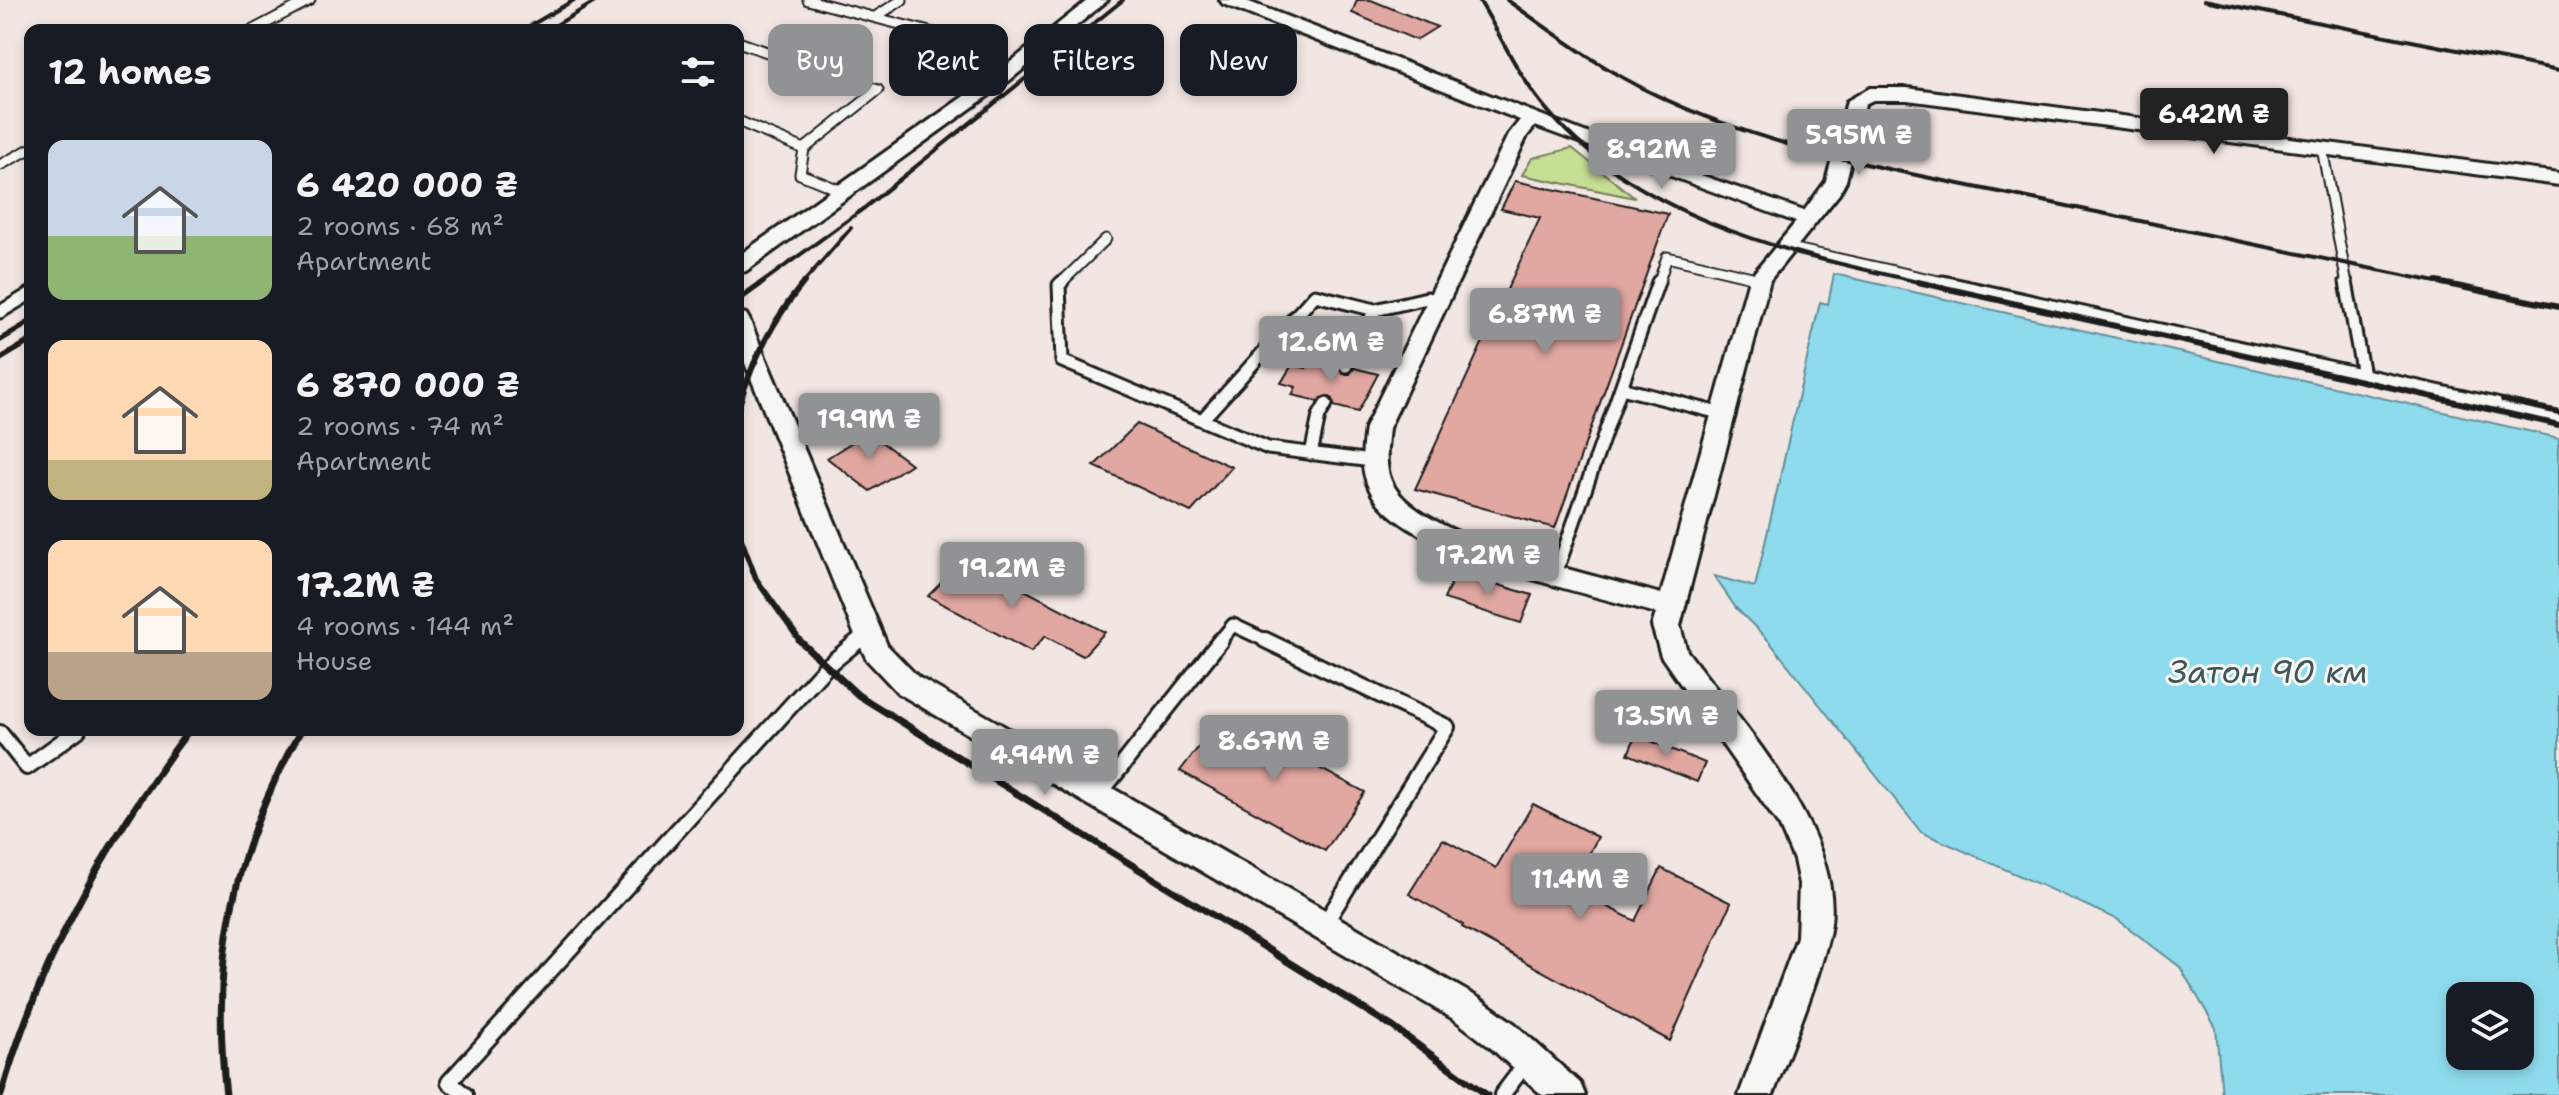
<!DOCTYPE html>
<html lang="en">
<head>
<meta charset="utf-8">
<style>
	:root { --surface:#171b24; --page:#242831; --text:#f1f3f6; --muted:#9ea1a6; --accent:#919294 }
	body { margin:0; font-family:"Shantell Sans",sans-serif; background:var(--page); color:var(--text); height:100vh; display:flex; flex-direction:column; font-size:30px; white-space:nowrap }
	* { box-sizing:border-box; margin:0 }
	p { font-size:26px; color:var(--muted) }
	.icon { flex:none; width:44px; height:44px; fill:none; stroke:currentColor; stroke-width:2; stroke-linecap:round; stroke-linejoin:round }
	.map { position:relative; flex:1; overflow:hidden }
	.details { position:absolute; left:24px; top:24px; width:720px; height:712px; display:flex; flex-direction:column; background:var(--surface); border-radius:16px; box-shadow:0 4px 12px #0003 }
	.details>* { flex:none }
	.top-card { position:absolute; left:768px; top:24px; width:760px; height:72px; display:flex; gap:16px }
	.controls { position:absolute; left:2446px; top:982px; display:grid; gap:16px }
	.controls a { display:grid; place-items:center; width:88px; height:88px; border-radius:16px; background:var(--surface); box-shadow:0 4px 12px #0003; font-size:40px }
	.price { position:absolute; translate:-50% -68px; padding:0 18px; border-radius:8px; background:var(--accent); color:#fff; font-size:26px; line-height:52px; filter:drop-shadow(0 2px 4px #0008) }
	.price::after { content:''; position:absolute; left:50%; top:48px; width:24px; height:18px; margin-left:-12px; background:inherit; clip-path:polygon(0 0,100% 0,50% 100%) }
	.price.current { background:#222; color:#fff }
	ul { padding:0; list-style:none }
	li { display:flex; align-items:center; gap:24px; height:200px; padding:0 24px }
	li span { display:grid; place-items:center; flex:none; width:224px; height:160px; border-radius:16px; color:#555 }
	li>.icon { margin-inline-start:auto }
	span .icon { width:96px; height:96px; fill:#fffc; stroke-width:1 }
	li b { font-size:34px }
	h2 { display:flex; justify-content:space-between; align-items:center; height:96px; padding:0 24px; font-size:34px }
	.pill { padding:0 28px; border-radius:16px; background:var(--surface); box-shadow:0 4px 12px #0003; font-size:28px; line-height:72px }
	.pill.current { background:var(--accent); color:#fff }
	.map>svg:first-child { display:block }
	.green { fill:#c7df94; stroke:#727e58; stroke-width:2 }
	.water { fill:#8edbed; stroke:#608f99; stroke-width:2; fill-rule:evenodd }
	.building { fill:#e1a7a1; stroke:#1c1c1c; stroke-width:2 }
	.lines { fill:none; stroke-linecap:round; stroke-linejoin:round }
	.service-far2-casing { stroke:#1c1c1c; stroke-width:13 }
	.service-far1-casing { stroke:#1c1c1c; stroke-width:17 }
	.service-casing { stroke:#1c1c1c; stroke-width:20 }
	.minor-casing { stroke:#1c1c1c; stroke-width:6 }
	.service-far2 { stroke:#f6f6f2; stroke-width:9 }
	.service-far1 { stroke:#f6f6f2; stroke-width:11 }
	.service { stroke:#f6f6f2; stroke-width:14 }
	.minor { fill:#f6f6f2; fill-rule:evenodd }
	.rail-far2 { stroke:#1c1c1c; stroke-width:4 }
	.rail-far1 { stroke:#1c1c1c; stroke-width:6 }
	.rail { stroke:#1c1c1c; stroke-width:7 }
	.labels { text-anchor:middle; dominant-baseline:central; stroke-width:6; stroke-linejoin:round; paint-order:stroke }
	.water-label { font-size:32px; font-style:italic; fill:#3e555b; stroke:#f6f6f2 }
</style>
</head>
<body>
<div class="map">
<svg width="2559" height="1095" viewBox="0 0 2559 1095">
	<rect width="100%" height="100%" fill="#f2e6e2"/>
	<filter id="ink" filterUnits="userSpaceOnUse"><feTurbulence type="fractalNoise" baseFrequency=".0125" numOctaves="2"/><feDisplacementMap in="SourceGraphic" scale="16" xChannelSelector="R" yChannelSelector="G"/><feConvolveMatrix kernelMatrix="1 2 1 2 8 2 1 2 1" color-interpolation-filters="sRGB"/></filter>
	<g filter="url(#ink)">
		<path class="green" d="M1572,148l63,50 -113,-23 10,-17z"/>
		<path class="water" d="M1834,274l725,164v657h-337l-6,-67 -36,-61 -63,-48 -196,-87 -153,-192 -32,-32 -22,-32 41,11 65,-285 8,2zM2460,996h60v60h-60z"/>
		<path class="building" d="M1357,0h14l66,27 -21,13 -64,-27z
			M1515,181l153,33 -113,314 -140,-39 125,-271 -39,-9z
			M1312,358l26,6 5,10h7l4,-6 24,6 -20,38 -24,-6 -1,-7 -6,-3 -9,5 -26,-6 4,-8 -15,-4 11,-18 14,3z
			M1137,424l95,43 -41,45 -97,-46z
			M868,432l43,32 -41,27 -43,-33z
			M965,559l140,73 -22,24 -38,-20 -14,16 -103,-56z
			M1456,572l76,23 -11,28 -77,-24z
			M1222,717l143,75 -40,59 -145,-80z
			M1636,735l69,28 -8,19 -69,-28z
			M1533,804l65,33 -27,51 64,33 26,-53 70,35 -61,138 -208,-114 1,-2 -54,-31 34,-55 53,29z"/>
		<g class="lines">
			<defs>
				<path id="service-far2" d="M808,0l133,35
					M875,17l27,-17
					M253,30l57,-30
					M738,42l140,48 -74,59 -4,25 42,17
					M738,121l66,28
					M2322,148l25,136
					M0,165l30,-16
					M1786,247l166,37
					M1060,284l46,-45
					M1658,284l9,-27 93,22"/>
				<path id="service-far1" d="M1062,282l-3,3 3,76 206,87 104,13
					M1943,282l616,136
					M2346,282l17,93
					M0,312l30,-18
					M1346,366l29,-56 52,-12 12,3
					M1621,388l102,26
					M1202,420l113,-125 60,15
					M1311,454l8,-38 7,-12
					M1556,573l102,-291
					M857,642l11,-9
					M1219,642l14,-17 36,17"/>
				<path id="service" d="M1265,640l182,87 -123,198
					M0,733l27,34 51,-37
					M1098,796l123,-156
					M465,1095l-16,-13 376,-414 34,-28
					M1502,1095l25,-33"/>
				<path id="minor" d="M1088,0h20l-98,80 -264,191 -8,2v-17l260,-184z
					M1220,0h24l405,157 155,54 22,-30 21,-80 23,-13h37l652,85v12l-652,-85h-34l-8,4 -19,77 -7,13 -69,86 -90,346 7,25c54,73 167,191 141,288 -13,53 -36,105 -55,156h-34l58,-158 2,-53 -5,-24 -14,-33 -119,-171 -9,-30 4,-13c-68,-20 -260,-59 -287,-125 -9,-21 -7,-38 -4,-60l143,-293 12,-15 -297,-116zM1535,126l261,96 -47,57 -88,315c-65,-19 -230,-52 -266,-106 -12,-18 -8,-40 -6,-60l138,-292z
					M738,312l8,2 3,5 138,326 31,32 561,321 36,26 65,59 5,12h-43l-51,-47 -36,-28 -557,-327 -31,-33 -13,-27 -116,-287z"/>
			</defs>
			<use href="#service-far2" class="service-far2-casing"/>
			<use href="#service-far1" class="service-far1-casing"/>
			<use href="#service" class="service-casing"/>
			<use href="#minor" class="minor-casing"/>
			<use href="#service-far2" class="service-far2"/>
			<use href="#service-far1" class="service-far1"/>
			<use href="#service" class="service"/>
			<use href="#minor" class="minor"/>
			<path class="rail-far2" d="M1479,0c21,34 38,73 63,104 94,116 247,149 385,180
				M1507,0c48,34 94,69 147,94 113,55 238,76 360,101 144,29 288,59 432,89
				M2204,0l355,70
				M523,30l51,-30
				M548,30l50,-30
				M760,284l103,-75 260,-209
				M802,284l49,-56"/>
			<path class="rail-far1" d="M1918,282l641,143
				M2437,282l122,25
				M738,300l25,-18
				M0,340l30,-18
				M0,359l30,-18
				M2503,400l56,12
				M738,409c13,-47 35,-89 66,-127
				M738,531l18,48 45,63"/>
			<path class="rail" d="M799,640l59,55 535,332 94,68
				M1,1095c40,-138 103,-250 188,-365
				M226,1095c-16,-137 7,-245 75,-365"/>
		</g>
	</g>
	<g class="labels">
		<g class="water-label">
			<text x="2268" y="671">Затон 90 км</text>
		</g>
	</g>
</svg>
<div class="controls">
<a><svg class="icon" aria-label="layers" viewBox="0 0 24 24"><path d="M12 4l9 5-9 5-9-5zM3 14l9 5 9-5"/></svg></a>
</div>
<b class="price current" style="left:2214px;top:156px">6.42M ₴</b>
<b class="price" style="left:1859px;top:177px">5.95M ₴</b>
<b class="price" style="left:1662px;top:191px">8.92M ₴</b>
<b class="price" style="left:1545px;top:356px">6.87M ₴</b>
<b class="price" style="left:1331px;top:384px">12.6M ₴</b>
<b class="price" style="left:869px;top:461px">19.9M ₴</b>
<b class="price" style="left:1488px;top:597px">17.2M ₴</b>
<b class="price" style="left:1012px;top:610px">19.2M ₴</b>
<b class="price" style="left:1666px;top:758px">13.5M ₴</b>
<b class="price" style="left:1274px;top:783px">8.67M ₴</b>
<b class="price" style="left:1045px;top:797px">4.94M ₴</b>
<b class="price" style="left:1580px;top:921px">11.4M ₴</b>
<div class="top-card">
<a class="pill current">Buy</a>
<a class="pill">Rent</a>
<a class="pill">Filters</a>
<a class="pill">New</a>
</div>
<section class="details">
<h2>12 homes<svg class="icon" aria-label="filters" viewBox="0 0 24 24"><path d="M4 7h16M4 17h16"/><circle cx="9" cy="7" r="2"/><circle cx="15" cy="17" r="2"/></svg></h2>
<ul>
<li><span style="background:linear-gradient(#c9d6e8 60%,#8fb573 0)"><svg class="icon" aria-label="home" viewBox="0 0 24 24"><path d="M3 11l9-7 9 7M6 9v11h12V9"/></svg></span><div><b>6 420 000 ₴</b><p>2 rooms · 68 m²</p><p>Apartment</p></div></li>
<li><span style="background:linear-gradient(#ffd9b3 75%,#c2b280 0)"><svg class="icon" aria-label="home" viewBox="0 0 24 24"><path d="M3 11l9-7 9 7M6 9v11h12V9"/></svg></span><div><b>6 870 000 ₴</b><p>2 rooms · 74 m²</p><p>Apartment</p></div></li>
<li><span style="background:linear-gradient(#ffd9b3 70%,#b9a48a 0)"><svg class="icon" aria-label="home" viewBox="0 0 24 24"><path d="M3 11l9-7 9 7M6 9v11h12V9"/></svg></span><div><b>17.2M ₴</b><p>4 rooms · 144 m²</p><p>House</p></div></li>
</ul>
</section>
</div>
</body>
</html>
